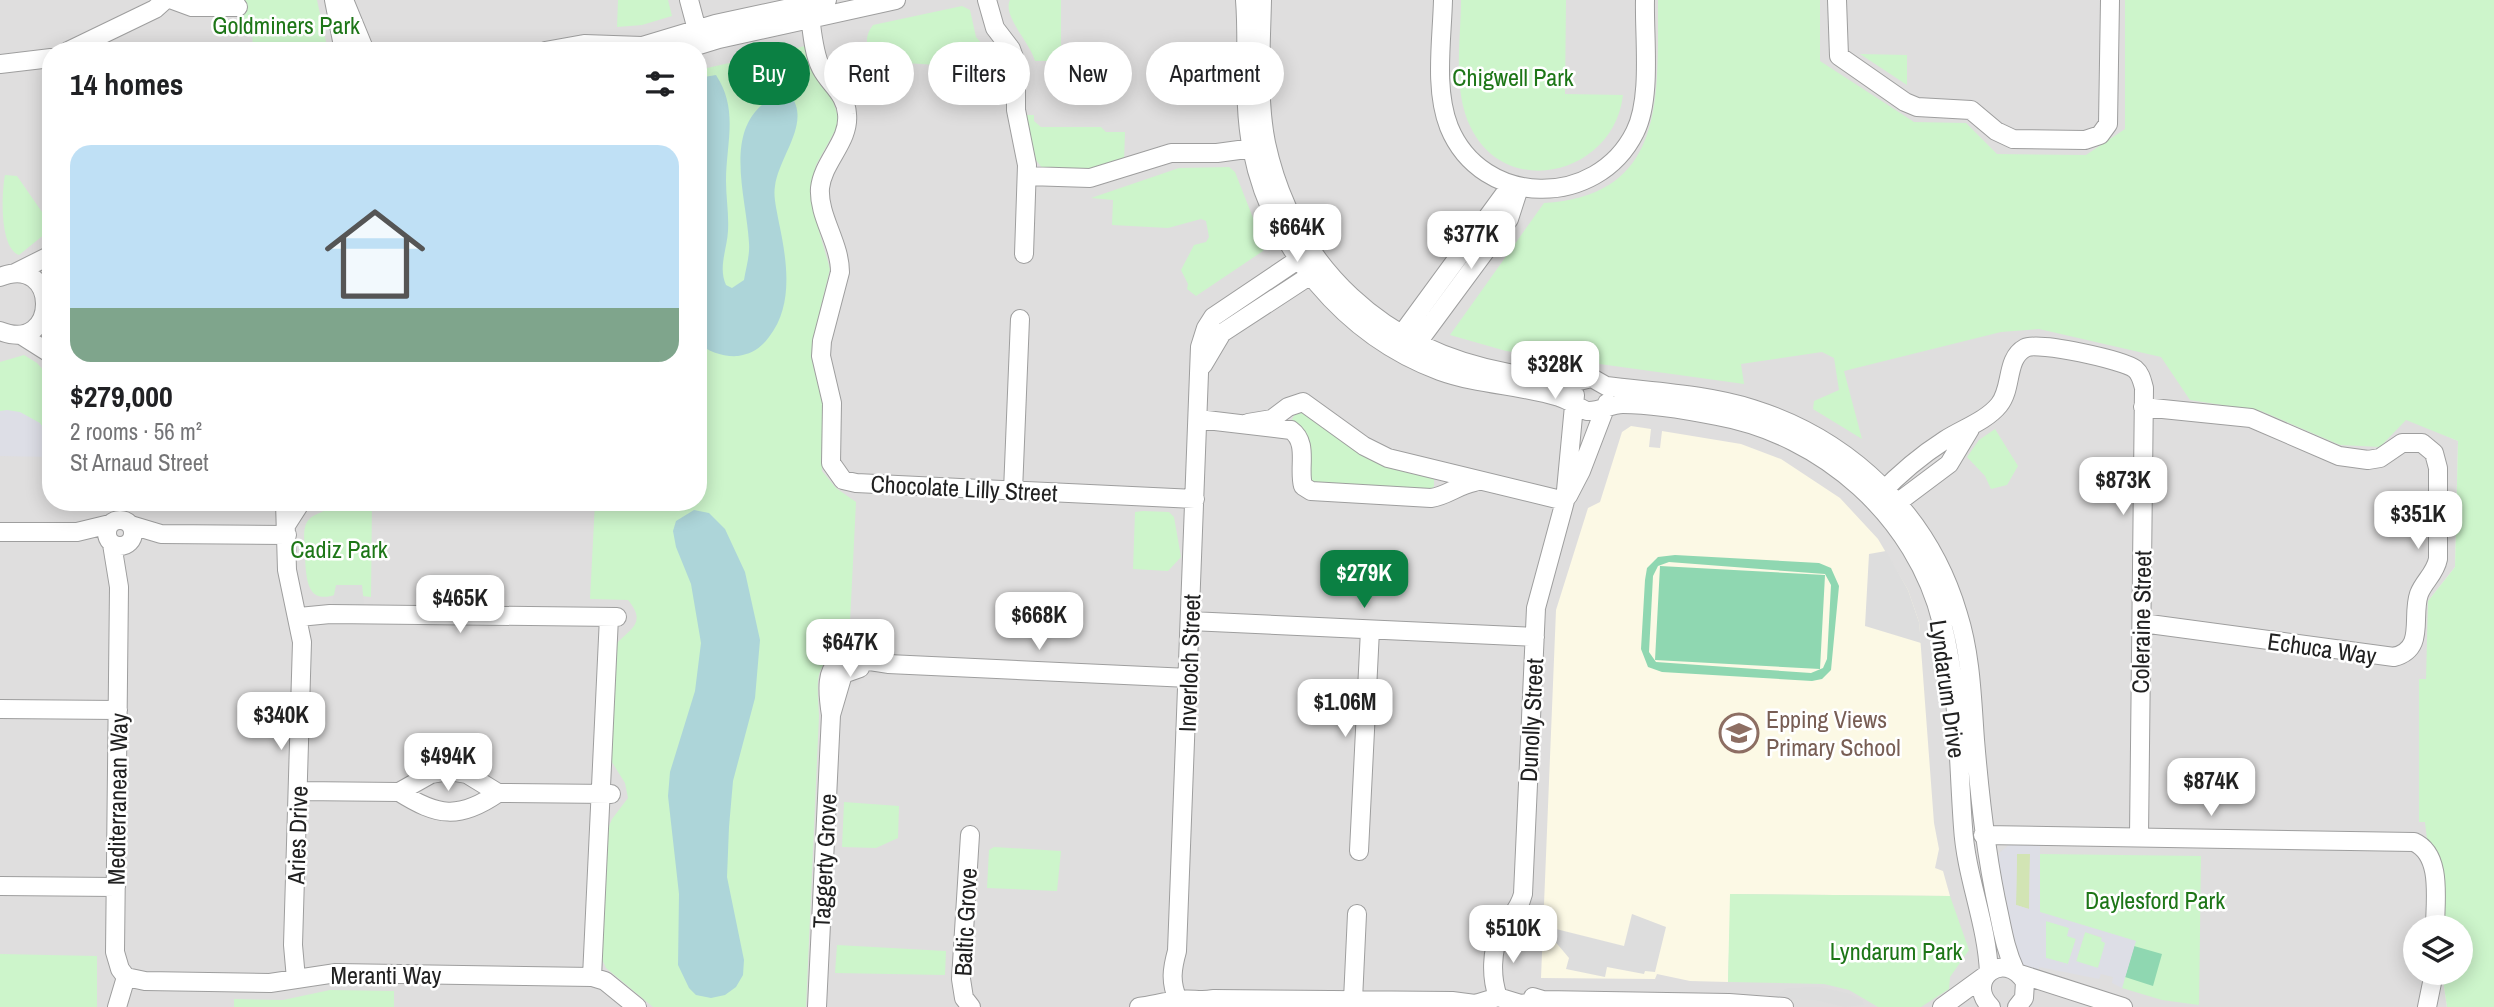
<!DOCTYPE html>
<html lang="en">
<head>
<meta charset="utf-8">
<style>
	:root { --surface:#fff; --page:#f6f6f6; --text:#202124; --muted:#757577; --accent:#0b8043 }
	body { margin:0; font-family:"Archivo Narrow",sans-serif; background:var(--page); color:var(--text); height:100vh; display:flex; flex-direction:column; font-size:26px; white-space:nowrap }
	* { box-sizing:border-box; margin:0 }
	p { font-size:23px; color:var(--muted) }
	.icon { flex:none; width:38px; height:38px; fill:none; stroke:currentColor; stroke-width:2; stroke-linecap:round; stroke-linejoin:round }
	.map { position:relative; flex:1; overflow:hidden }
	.sheet { position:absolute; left:42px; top:42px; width:665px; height:469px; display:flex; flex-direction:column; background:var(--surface); border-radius:28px; box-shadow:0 4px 18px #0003 }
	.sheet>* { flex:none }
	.banner { position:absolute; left:728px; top:42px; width:665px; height:63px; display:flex; gap:14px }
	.tools { position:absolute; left:2403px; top:915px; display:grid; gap:14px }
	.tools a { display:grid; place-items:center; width:70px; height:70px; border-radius:50%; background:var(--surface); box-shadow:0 4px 18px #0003; font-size:35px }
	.price { position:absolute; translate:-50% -60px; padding:0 16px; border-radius:14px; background:#fff; color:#222; font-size:23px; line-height:46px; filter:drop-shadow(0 2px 4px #0008) }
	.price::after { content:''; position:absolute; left:50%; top:42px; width:21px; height:16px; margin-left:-10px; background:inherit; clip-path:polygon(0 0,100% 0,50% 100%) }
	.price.selected { background:var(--accent); color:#fff }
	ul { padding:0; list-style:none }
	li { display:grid; align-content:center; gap:14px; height:371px; padding:0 28px }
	li span { display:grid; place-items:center; height:217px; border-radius:21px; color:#555 }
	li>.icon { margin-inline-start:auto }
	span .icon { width:126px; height:126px; fill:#fffc; stroke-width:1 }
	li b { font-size:30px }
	h2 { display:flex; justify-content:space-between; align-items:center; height:84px; padding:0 28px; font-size:30px }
	.tag { padding:0 24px; border-radius:32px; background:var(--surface); box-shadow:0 4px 18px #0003; font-size:24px; line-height:63px }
	.tag.selected { background:var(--accent); color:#fff }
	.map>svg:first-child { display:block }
	.residential { fill:#dfdede; fill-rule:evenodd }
	.education { fill:#fcf9e5 }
	.park { fill:#cdf5cb }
	.garden { fill:#d2e4b4 }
	.pitch { fill:#8fd7b1; fill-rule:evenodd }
	.parking { fill:#ddd }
	.plaza { fill:#dddee6; fill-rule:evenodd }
	.water { fill:#add5d9 }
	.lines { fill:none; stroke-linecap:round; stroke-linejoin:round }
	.minor-casing { stroke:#9e9e9e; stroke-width:20 }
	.minor { stroke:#fff; stroke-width:18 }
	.labels { text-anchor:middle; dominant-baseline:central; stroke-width:5; stroke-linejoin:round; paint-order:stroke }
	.park-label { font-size:24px; fill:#1d7617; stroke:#fff }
	.street-label { font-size:24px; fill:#212121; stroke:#fff }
	.education-label { font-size:24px; fill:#785e54; stroke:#fff; text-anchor:start }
</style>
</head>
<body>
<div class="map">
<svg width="2494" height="1007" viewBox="0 0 2494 1007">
	<rect width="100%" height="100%" fill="#f0ece8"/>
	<path class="residential" d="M0,0h2436l-1,431 23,10 -3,126 -27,34 9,326 -22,1v45h27l5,34h-2447zM51,51h647v451h-647z"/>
	<path class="education" d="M1631,426l20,3 -2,18 11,1 2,-17 79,13 40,15 59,39 38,41 30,51 11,32 15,201 5,26 -4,19 8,3 7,25 -219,-2 -3,88 -38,-1 -33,-7 -2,5 -114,-1 15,-368 32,-102 12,-6 22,-70z"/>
	<path class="park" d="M243,0h74l11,51h-75l-1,-22 -8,-7z
		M618,0h50l4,16 -30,9 -25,2z
		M1010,0h51v61h-26c-5,-19 -33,-45 -25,-61z
		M1461,0h105l-1,94 58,1c-9,79 -116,106 -152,33 -19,-37 -10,-88 -10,-128z
		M1658,0h162v61l94,61 52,1 31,31 89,1 39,-26v-129h369v1007h-47l-5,-34h18v-45l-23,-1 -12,-105h-6v-143h7l2,-78 27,-34 3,-126 -52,-21 -26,27 -40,-2 -79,-34 -71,-11 -29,-43 -122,-28 -38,3 -157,39 18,68 -49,-30 1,-8 25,-11 -5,-32 -12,-6 -81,12 3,20 -238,-33 -56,-16 94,-132c125,-7 113,-111 114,-203z
		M962,6l8,4 6,27 22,25v5l-7,-5 -39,4 -77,-5c-7,-12 -13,-21 -2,-36z
		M805,46l7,25 20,27 6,18 -1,11 -21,38 -5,22 4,30 15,52 -18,74 1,23 11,41 -2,64 14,17 20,14 -7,140c-36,26 -32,31 -30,74l-13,291h-153l-47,-39 -5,-11 6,-126 5,-12 16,-21 -3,-15 -15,-24 6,-115c15,-16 31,-21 12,-44l-38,-1 5,-97h103v-432z
		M1860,54l47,1v30z
		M1025,115h9v6l7,6h60l5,5h19l-1,29 -27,9 -54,-1 -7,-9z
		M1229,167l6,5 29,74 -1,5 -67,45 -9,-7 1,-5 -7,-14 13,-25 12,-3 3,-5 -3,-16 -5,-2 -33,9 -56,-3 1,-25 -22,-2 88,-30z
		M5,175l12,1 34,49v4l-32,26c-19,-7 -18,-59 -14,-80z
		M24,355l13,8 14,16v75l-51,-1v-91z
		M1298,409l136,67v10l-3,4 -121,-6 -18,-65z
		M1995,429l23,37 -11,19 -16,4 -6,-13 -18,-19 12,-17z
		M339,502h33l-1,95 -9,-1 -1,-11c-42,18 -55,21 -56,-31 0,-9 -3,-24 2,-32 6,-10 24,-11 32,-20z
		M1143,511l26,1 5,5 7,40 -13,14 -35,-2 2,-57z
		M844,802l55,4 -1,32 -22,10 -34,-1z
		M994,847l67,4 -4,40 -70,-3 2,-38z
		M2040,854l161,2 -2,149 -37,-5 -40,-12 13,-47 -96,-29z
		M1730,894l220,2 19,54 -19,27 -1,12 -28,18h-43l-29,-17 -25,-6 -96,-2z
		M2046,921l24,7 6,10 -8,26 -22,-6z
		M2085,932l17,6 4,5 -8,25 -22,-6z
		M837,945l109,6 -1,24 -110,-2z
		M0,954l97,2v51h-97z
		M330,990l64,1v16h-160v-8l49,1z"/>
	<path class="garden" d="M2017,854h13l-1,55 -13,-4z"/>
	<path class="pitch" d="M1675,555l144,8 12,5 8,18 -8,84 -9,9 -10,2 -150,-9 -14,-5 -7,-18 4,-69 2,-12 11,-11zM1669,562l156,12 6,11 -4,74 -4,9 -12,5 -155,-11 -7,-10 4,-76 5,-10z
		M1660,566l165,9 -5,94 -165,-9z
		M2134,946l28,8 -9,32 -28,-9z"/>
	<path class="parking" d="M1886,551l22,39 11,32 2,21 -56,-17 4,-72z
		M336,585h26l3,29h-35z
		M1632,914l34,13 -11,45 -10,-1 -1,3 -37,-7 -2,10 -39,-8 3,-11 -16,-19 3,-10 68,17z
		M1821,987l29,7 12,6 2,5 -20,2 -29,-7 -44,-1 16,-11z"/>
	<path class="plaza" d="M7,410l13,2 20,11 11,16v18l-51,-1v-45z
		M2040,844v68l96,29 -14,47 -10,-5 1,-6 -12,-3 -2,5 -60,-12v9l-20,-12 -12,-36v-23l-9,-46 2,-7 9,-7zM2017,854h13l-1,55 -13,-4zM2046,921l23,7 -2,8 9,3 -8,25 -22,-6zM2085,932l17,5 -1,4 4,2 -7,25 -22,-7z"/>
	<path class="water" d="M716,75c23,35 10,68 10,106 0,17 3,33 2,50 -1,18 -10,37 -2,54l6,3 12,-8c2,-12 6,-25 5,-37 -2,-43 -25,-107 14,-139 8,-7 16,-11 28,-8 20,27 -12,60 -16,90 -2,11 2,25 4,37 8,38 15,82 -10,114 -8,11 -18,17 -31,19 -14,1 -31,-4 -40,-14v-264z
		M694,510l15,3 16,16 20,43 15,68 -5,58 -22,83 -4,46 -2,50 17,83 -1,15 -7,12 -11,8 -14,3 -15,-3 -7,-7 -11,-23 1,-71 -11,-98 2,-24 25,-81 6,-48 -10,-59 -15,-37 -3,-16 3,-10z"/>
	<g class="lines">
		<defs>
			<path id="minor" d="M173,0l19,7h46
				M334,0l10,51
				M344,0l21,51
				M689,0l11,41
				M987,0l8,28 16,21 5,14v47l11,55 -3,89
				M1245,0c4,49 -3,100 7,149 19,98 93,187 188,222 39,14 80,14 119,26 11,3 18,10 28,14 13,1 23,-7 36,-7 30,0 64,6 94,12 106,19 199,101 225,207 17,65 16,137 21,204 3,50 24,96 26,146
				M1262,0c-1,47 -5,97 4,143 27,125 119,208 243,230 19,3 40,10 58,10 10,0 16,-4 25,-5l14,8c48,6 100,8 147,23 98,31 176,106 205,205 13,41 14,85 17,126 5,60 11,116 24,174 4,19 7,37 16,56
				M1443,0c-1,40 -9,89 6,127 33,81 148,82 186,5 17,-34 9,-94 10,-132
				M1837,0l2,56 66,46 12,5 54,3 25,21 17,8 72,1 15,-5 8,-11 2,-124
				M808,4c4,20 4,46 13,64 8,16 25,26 26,46 3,27 -24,47 -27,74 -2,28 20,55 20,84l-18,69 -1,15 11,47 -1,60 12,17 13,3 339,16
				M68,51l87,-42 10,-9
				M545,51l39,-7 58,2 73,-22 112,-24
				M680,51l39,-12 177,-39
				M0,64l51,-6
				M1027,176l63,2 81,-25h46l44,-6
				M15,273l36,-18
				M0,277c60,-24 60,78 0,54
				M21,335l30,19
				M1396,342l115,-157
				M1410,353l99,-134 10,-31
				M1203,365l19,-32 98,-64
				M1198,419l93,11c18,13 7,37 12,56l8,5 120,7c16,-2 27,-13 44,-16
				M1248,423l24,-4 16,-12 15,-5 61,44 24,12 177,43
				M1013,491l7,-172
				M1879,495c20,-21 41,-39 66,-55 17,-11 41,-19 54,-35 14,-17 6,-46 26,-57 13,-7 98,12 110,21 6,5 7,12 9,19l-5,448
				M1568,496l13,-25 26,-68
				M285,502l2,68 15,72 -9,303 3,34
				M1889,509l60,-45 21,-35
				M107 533a13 13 0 1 1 26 0a13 13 0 1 1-26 0Z
				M287,524l14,-22
				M131,525l30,9 126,1
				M0,532h77l33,-8
				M112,544l7,43 -4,365 5,17 6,8 -9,30
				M299,617l31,-3 287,3
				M1190,621l345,16
				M2142,623l252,34c32,-8 17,-40 25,-63 5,-13 16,-20 19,-35v-91l-4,-15 -12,-10h-20l-22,15 -12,2 -29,-4 -88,-38 -108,-11
				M0,709l118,1
				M831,715c-9,-57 5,-61 57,-51l301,14
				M298,791l101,1 32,-18 18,-3 18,3 31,19 113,1
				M399,792c38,24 60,28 99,1
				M970,835l-9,144 3,19 7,9
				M1983,835l431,7c29,13 21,59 21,86
				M1359,851l11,-221
				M0,886l116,1
				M2020,974l103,33
				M126,977l19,4 125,2 66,-10 256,4 13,4 32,26
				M592,977l17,-360
				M1498,997c-7,-19 -7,-47 3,-65 7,-14 18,-21 22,-38l13,-286 29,-107 10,-106
				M1533,997l10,3 186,3 55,4
				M1178,1000c-8,-18 -6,-31 -1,-49l23,-604 6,-19 7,-11 95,-64
				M1353,1000l4,-86
				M817,1007l14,-292 12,-41 17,-6
				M1139,1007c13,-2 26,-5 40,-7 12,-2 22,2 34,-1l239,2 23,3 23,-7 23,7 22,-4
				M1942,1007l44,-32
				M1991,1007c-27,-26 13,-59 34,-25l-1,16 -7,9
				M2427,1007l7,-34"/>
		</defs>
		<use href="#minor" class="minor-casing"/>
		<use href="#minor" class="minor"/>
	</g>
	<defs>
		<symbol id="school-ring" viewBox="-11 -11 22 22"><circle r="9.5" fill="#fff" stroke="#8d6e63" stroke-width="1.5"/><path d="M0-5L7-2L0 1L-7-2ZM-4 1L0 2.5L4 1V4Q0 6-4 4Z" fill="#8d6e63"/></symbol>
	</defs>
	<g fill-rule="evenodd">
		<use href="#school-ring" x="1717" y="711" width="44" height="44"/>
	</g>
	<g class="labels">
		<g class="park-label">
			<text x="286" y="25">Goldminers Park</text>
			<text x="1513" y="77">Chigwell Park</text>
			<text x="339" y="549">Cadiz Park</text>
			<text x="2155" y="900">Daylesford Park</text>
			<text x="1896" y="951">Lyndarum Park</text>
		</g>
		<g class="street-label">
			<text transform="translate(964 488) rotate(3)">Chocolate Lilly Street</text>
			<text transform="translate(2141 622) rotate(-89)">Coleraine Street</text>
			<text transform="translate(2322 648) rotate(8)">Echuca Way</text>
			<text transform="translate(1189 663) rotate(-88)">Inverloch Street</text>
			<text transform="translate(1948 689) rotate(82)">Lyndarum Drive</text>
			<text transform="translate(1531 720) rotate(-87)">Dunolly Street</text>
			<text transform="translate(117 799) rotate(-89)">Mediterranean Way</text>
			<text transform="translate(297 835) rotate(-88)">Aries Drive</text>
			<text transform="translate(824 861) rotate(-87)">Taggerty Grove</text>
			<text transform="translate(965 922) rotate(-87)">Baltic Grove</text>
			<text x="386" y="975">Meranti Way</text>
		</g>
		<g class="education-label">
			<text x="1766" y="719">Epping Views<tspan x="1766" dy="28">Primary School</tspan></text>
		</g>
	</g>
</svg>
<div class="tools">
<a><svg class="icon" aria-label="layers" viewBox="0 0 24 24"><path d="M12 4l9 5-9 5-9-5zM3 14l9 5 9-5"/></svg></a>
</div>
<b class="price" style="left:1297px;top:264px">$664K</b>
<b class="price" style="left:1471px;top:271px">$377K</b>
<b class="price" style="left:1555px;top:401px">$328K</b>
<b class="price" style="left:2123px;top:517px">$873K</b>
<b class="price" style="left:2418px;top:551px">$351K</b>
<b class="price selected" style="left:1364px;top:610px">$279K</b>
<b class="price" style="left:460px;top:635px">$465K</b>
<b class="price" style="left:1039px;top:652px">$668K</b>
<b class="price" style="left:850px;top:679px">$647K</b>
<b class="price" style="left:1345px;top:739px">$1.06M</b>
<b class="price" style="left:281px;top:752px">$340K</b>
<b class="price" style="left:448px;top:793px">$494K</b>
<b class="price" style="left:2211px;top:818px">$874K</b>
<b class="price" style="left:1513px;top:965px">$510K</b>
<div class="banner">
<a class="tag selected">Buy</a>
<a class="tag">Rent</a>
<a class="tag">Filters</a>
<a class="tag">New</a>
<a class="tag">Apartment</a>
</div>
<section class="sheet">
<h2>14 homes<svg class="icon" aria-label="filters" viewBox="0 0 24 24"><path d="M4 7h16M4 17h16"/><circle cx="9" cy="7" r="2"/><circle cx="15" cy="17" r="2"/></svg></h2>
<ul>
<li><span style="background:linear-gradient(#bfe0f5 75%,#7fa58c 0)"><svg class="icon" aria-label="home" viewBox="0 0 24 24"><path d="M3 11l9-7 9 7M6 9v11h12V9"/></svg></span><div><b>$279,000</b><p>2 rooms · 56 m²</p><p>St Arnaud Street</p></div></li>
</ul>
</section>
</div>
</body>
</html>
